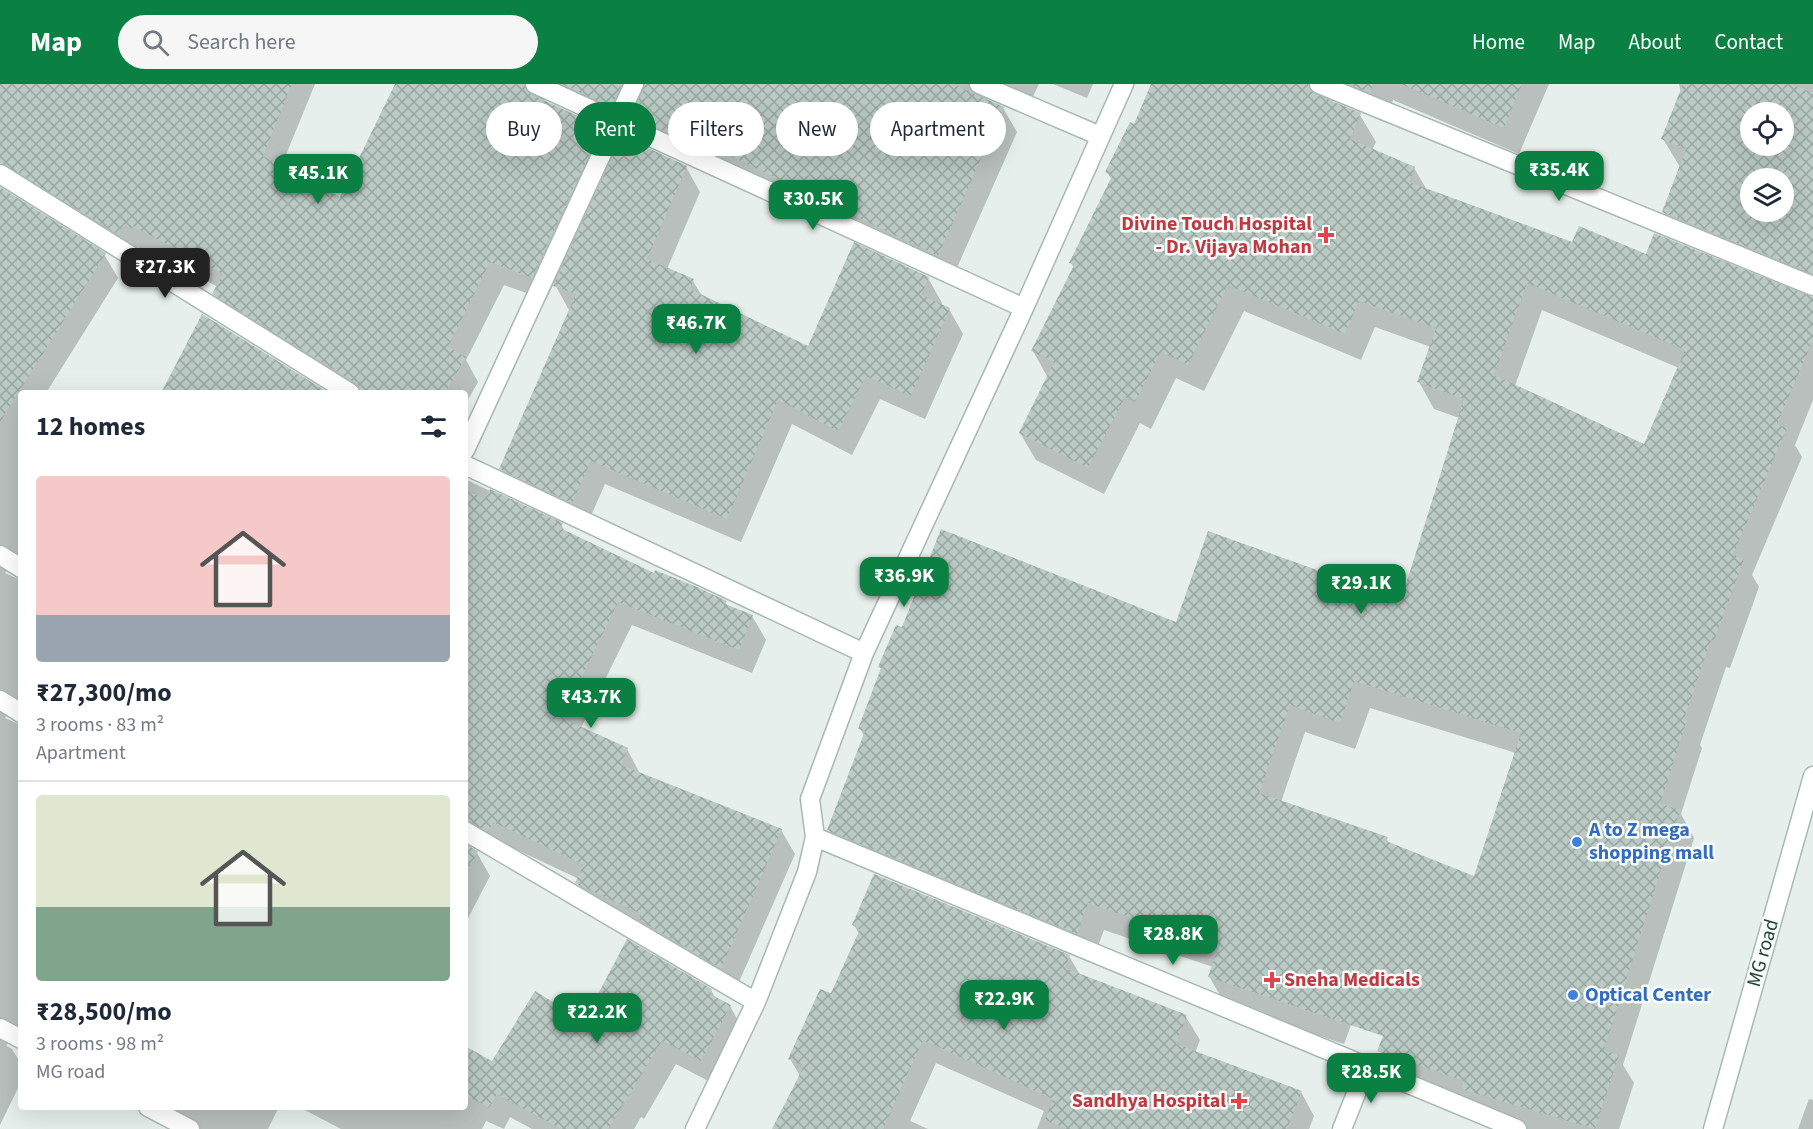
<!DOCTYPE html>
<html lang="en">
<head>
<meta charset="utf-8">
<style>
	:root { --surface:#fff; --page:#f6f6f7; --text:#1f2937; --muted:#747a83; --line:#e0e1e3; --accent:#0b8043 }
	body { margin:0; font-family:"Source Sans 3",sans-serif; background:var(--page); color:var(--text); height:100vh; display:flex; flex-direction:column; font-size:22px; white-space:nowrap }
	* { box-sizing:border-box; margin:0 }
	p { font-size:20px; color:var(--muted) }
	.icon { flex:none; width:33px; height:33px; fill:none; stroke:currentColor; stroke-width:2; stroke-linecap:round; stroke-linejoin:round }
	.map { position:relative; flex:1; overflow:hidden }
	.panel { position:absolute; left:18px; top:306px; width:450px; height:720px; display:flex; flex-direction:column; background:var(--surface); border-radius:6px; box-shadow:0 6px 24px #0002 }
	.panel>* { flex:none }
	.top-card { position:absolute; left:486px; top:18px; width:570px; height:54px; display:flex; gap:12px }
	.tools { position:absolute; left:1740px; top:18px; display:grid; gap:12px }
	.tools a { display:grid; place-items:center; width:54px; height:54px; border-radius:50%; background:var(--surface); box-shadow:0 6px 24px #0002; font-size:30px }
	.price { position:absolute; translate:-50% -51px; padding:0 14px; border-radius:12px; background:var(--accent); color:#fff; font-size:20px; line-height:39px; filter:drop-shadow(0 2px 3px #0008) }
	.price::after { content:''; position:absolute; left:50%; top:36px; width:18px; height:14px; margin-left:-9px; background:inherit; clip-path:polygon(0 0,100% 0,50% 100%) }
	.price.on { background:#222; color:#fff }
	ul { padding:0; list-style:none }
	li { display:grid; align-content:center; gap:12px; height:318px; padding:0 18px }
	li+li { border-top:2px solid var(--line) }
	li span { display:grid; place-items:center; height:186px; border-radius:6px; color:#555 }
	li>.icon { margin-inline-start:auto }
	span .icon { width:108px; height:108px; fill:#fffc; stroke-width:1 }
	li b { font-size:26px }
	h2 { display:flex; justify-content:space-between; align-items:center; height:72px; padding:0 18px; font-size:26px }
	.tag { padding:0 21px; border-radius:27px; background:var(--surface); box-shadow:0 6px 24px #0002; font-size:21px; line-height:54px }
	.tag.on { background:var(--accent); color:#fff }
	header { display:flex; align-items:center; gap:36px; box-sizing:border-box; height:84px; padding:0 30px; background:var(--accent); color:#fff }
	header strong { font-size:28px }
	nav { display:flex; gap:33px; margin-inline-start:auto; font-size:21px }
	.search { width:420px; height:54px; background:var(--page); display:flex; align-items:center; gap:15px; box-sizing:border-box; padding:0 21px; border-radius:33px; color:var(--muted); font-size:22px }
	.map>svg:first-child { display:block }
	.shadow { fill:#0003; fill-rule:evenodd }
	.building { fill:url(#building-cross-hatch); fill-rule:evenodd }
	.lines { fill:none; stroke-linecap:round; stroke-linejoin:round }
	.street-casing { stroke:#a8b8b2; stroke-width:21 }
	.secondary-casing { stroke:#a4bbb3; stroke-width:21 }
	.street { stroke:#fff; stroke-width:18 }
	.secondary { stroke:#fff; stroke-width:18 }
	.health-dot { fill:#e0444e; stroke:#f7fbf9; stroke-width:2 }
	.shop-dot { fill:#3f7fe0; stroke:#f7fbf9; stroke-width:2 }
	.labels { text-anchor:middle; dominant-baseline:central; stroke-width:5; stroke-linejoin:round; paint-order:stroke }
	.health-label { font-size:20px; font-weight:bold; fill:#be3a42; stroke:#f7fbf9; text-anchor:end }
	.shop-label { font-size:20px; font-weight:bold; fill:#366cbe; stroke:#f7fbf9; text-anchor:start }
	.street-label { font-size:20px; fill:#24423a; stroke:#f7fbf9 }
</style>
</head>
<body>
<header>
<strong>Map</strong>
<div class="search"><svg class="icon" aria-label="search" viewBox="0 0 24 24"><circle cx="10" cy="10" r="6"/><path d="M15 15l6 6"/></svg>Search here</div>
<nav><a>Home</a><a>Map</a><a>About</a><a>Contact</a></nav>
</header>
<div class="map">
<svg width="1813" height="1045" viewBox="0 0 1813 1045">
	<defs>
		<pattern id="building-cross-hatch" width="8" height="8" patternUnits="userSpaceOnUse" patternTransform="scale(1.5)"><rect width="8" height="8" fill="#bbcac4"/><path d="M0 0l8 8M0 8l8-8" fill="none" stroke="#98a6a0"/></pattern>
	</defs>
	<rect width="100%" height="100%" fill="#e6efeb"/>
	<path class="shadow" d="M0,0h315l-34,83 59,32 56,-115h643l-12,25 -30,-12 -14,2 20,9 14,24 -65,147 -305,-139 -15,-26 -7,15 -71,-32 -14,4 61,27 15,26 70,13 14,25 -33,77 26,12 9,15 106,52 120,-70 14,25 -1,2 8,4 14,25 -38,85 -45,-20 -28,56 -60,-31 -51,118 -136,-58 -19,43 -71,-34 -14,-25 68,-158 -15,-27 -8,17 -42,-15 -38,75 12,22 -13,23v-12h-116l-121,-76 -14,-23 4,-7 -71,-38 -2,3 -8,-5 -6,10 -115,-70 -16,-25z
		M1053,0h40l-6,14z
		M1152,0h397l-30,70 -126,-54 -8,19 -45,-19 -10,2 30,13 16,27 -4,8 42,18 13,22 146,53 74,13 166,42v102l-18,45 7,12 -50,118 7,12 -29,81 -4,-1 -26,78 2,3 -21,66 13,24 -71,227 11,18 -15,46h-100l-122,-50 -16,-27 35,-128 -25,-7 -47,127 -119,-40 -16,-28 4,-9 -109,-37 -11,30 -248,-103 -16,-27 35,-94 -4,-8 22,-58 -2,-3 23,-38 274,-5 225,-22 57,-184 -25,-9 -15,-27 12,-35 -56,-20 -14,33 -117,-49 -40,80 -28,-13 -25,51 -11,-6 -36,71 -68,-34 -16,-27 28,-55 -15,-27 41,-83 -3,-5 41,-83 -5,-8 28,-46zM1542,226l137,58 -34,78 -130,-60zM1370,624l146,45 -41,125 -85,-33 -4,-7 -105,-36 24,-70 50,17z
		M1679,0h134v210l-134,-55 -15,-27 16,-45 -17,-28 18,-46zM1750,28h34v34h-34zM1750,94h34v34h-34z
		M0,104l104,66 14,24 -72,115h-25v178l-13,-2 -3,4 16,7v136l-13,-2 -3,4 16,7v318l-7,-3 -8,5 6,4 9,15v18l-21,43z
		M465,395l96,46 5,8 88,42 71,27 3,5 24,9 14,24 -14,33 -120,-48 -51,103 46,21 13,25 141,56 14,24 -60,137 -144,-85 -14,-23 2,-4 -72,-34 -5,9 -22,-11 -10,5 7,5 13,23 -25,48z
		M854,841l215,31 11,19 106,42 14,23 -5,13 106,39 13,24 -5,13h-272l7,-18 -108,-48 -26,58 18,8h-154l26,-53 -10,-17 42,-64 27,-61z
		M711,906l5,9 14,7 13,24 -29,54 -38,-20 -32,55 -3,-2 -7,12h-102l-22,-12 -6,12 -18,-8 -4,8h-141l-42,-22h166v-59l28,15 91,-40z
		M1809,1015l4,1v29h-15z
		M150,1023h129l-11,22h-81z"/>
	<path class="building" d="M0,0h292l-29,72 77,41 55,-113h129l6,10 72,33 -70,151 -42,-16 -42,85 18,10 -21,36h-84l-5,-10 -144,-89 11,-20 -90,-48 -2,3 -7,-5 -6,10 -118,-71z
		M562,0h60l-11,23z
		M645,0h308l51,23 -66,149 -240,-116 -2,5 -64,-29z
		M1151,0h157l7,10 46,19 -11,26 65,28 -6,15 163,60 7,-16 67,28 8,-21 159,64v43l-36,84 10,4 -54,127 11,4 -30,82 -3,-1 -27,79 3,1 -27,84 20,6 -76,240 15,5 -24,74 -134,-40 3,-8 -87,-30 6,-15 -175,-59 10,-29 -130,-45 -11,31 -250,-104 38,-99 -7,-2 23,-61 -3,-1 18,-42 6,2 39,-98 235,93 32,-91 193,69 63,-201 -47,-17 19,-54 -77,-27 -14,33 -117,-49 -40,80 -27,-13 -26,50 -10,-5 -37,71 -69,-35 35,-71 -23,-11 43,-86 -5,-2 43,-87 -7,-4 25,-50 4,2zM1527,199l158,67 -41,94 -150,-69zM1354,597l167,52 -47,143 -88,-35 2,-4 -129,-44 31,-88 50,18z
		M1349,0h24l-3,9z
		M1401,0h121l-18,44z
		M1683,0h108l22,9v181l-151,-62 24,-63 -25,-10zM1750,28h34v34h-34zM1750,94h34v34h-34z
		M622,52l65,30 -40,93 47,20 -4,10 118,57 46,-104 75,35 -8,18 29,13 -39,88 -45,-20 -28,55 -60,-31 -51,119 -136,-58 -19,42 -73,-34 77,-175 -23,-8z
		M0,103l106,66 -106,169z
		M202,230l127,79h-168z
		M490,405l73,34 -3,5 94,45 1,-3 42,17 30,14 -2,3 28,11 -14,35 -121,-48 -56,116 66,30 -7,17 161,64 -61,140 -83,-50 3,-5 -66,-31 9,-18 -91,-43 -5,10 -23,-12v-330l20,9z
		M465,760l13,7 -13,24z
		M874,790l196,81 -5,13 122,47 -11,29 126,47 -15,38h-220l-22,-9 8,-21 -130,-59 -40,89h-111l32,-63 -16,-7 32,-70 11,4 29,-64 -8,-4z
		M627,855l85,50 -2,5 21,11 -30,56 -39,-20 -54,88h-47l-64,-35 -8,14 -24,-13v-49l27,15 43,-70 49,30z"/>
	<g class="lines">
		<defs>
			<path id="street" d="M535,0l489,224
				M979,0l121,52
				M1319,0l494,202
				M0,90l350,219
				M465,366l169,-366
				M465,381l399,188
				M0,471l21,13
				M0,616l21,13
				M465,747l291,171
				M815,753l702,292
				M0,944l21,11
				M148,1023l42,22
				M695,1045l61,-127 51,-130 8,-35 -5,-38 54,-146 160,-345 100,-224
				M1342,1045l25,-63"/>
			<path id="secondary" d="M1713,1045l100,-353"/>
		</defs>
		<use href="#street" class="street-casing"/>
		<use href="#secondary" class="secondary-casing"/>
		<use href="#street" class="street"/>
		<use href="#secondary" class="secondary"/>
	</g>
	<g class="health-dot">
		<path d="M1323 142h6v6h6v6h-6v6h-6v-6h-6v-6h6z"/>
		<path d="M1269 887h6v6h6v6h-6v6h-6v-6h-6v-6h6z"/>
		<path d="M1236 1008h6v6h6v6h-6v6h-6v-6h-6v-6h6z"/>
	</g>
	<g class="shop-dot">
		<circle cx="1577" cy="758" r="6"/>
		<circle cx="1573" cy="911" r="6"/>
	</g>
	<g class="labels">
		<g class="health-label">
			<text x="1312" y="140">Divine Touch Hospital<tspan x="1312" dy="23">- Dr. Vijaya Mohan</tspan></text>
			<text x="1284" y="896" text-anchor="start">Sneha Medicals</text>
			<text x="1226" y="1017">Sandhya Hospital</text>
		</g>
		<g class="shop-label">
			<text x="1589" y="746">A to Z mega<tspan x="1589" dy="23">shopping mall</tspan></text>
			<text x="1585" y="911">Optical Center</text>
		</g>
		<g class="street-label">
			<text transform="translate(1763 869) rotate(-74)">MG road</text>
		</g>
	</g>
</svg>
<div class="tools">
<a><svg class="icon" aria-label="locate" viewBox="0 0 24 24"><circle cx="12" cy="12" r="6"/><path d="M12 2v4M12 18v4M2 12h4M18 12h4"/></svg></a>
<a><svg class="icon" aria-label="layers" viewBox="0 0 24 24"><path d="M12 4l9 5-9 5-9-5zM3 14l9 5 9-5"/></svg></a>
</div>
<b class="price" style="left:1559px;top:118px">₹35.4K</b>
<b class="price" style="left:318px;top:121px">₹45.1K</b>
<b class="price" style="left:813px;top:147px">₹30.5K</b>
<b class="price on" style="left:165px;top:215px">₹27.3K</b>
<b class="price" style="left:696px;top:271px">₹46.7K</b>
<b class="price" style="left:904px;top:524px">₹36.9K</b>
<b class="price" style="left:1361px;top:531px">₹29.1K</b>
<b class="price" style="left:591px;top:645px">₹43.7K</b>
<b class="price" style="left:1173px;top:882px">₹28.8K</b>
<b class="price" style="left:1004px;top:947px">₹22.9K</b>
<b class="price" style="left:597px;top:960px">₹22.2K</b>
<b class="price" style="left:1371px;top:1020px">₹28.5K</b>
<div class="top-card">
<a class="tag">Buy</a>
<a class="tag on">Rent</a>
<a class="tag">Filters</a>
<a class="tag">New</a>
<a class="tag">Apartment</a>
</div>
<section class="panel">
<h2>12 homes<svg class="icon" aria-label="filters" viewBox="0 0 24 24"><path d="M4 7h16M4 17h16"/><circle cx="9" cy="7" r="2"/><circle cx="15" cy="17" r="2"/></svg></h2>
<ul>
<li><span style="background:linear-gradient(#f6c9c9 75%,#9aa5b1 0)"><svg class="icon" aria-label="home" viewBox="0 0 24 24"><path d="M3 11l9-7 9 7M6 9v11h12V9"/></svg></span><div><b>₹27,300/mo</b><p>3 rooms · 83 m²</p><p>Apartment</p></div></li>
<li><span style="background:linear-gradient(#dfe7d0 60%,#7fa58c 0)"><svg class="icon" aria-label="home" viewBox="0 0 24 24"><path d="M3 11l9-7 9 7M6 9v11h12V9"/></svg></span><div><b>₹28,500/mo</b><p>3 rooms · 98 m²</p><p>MG road</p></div></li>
</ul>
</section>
</div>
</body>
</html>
